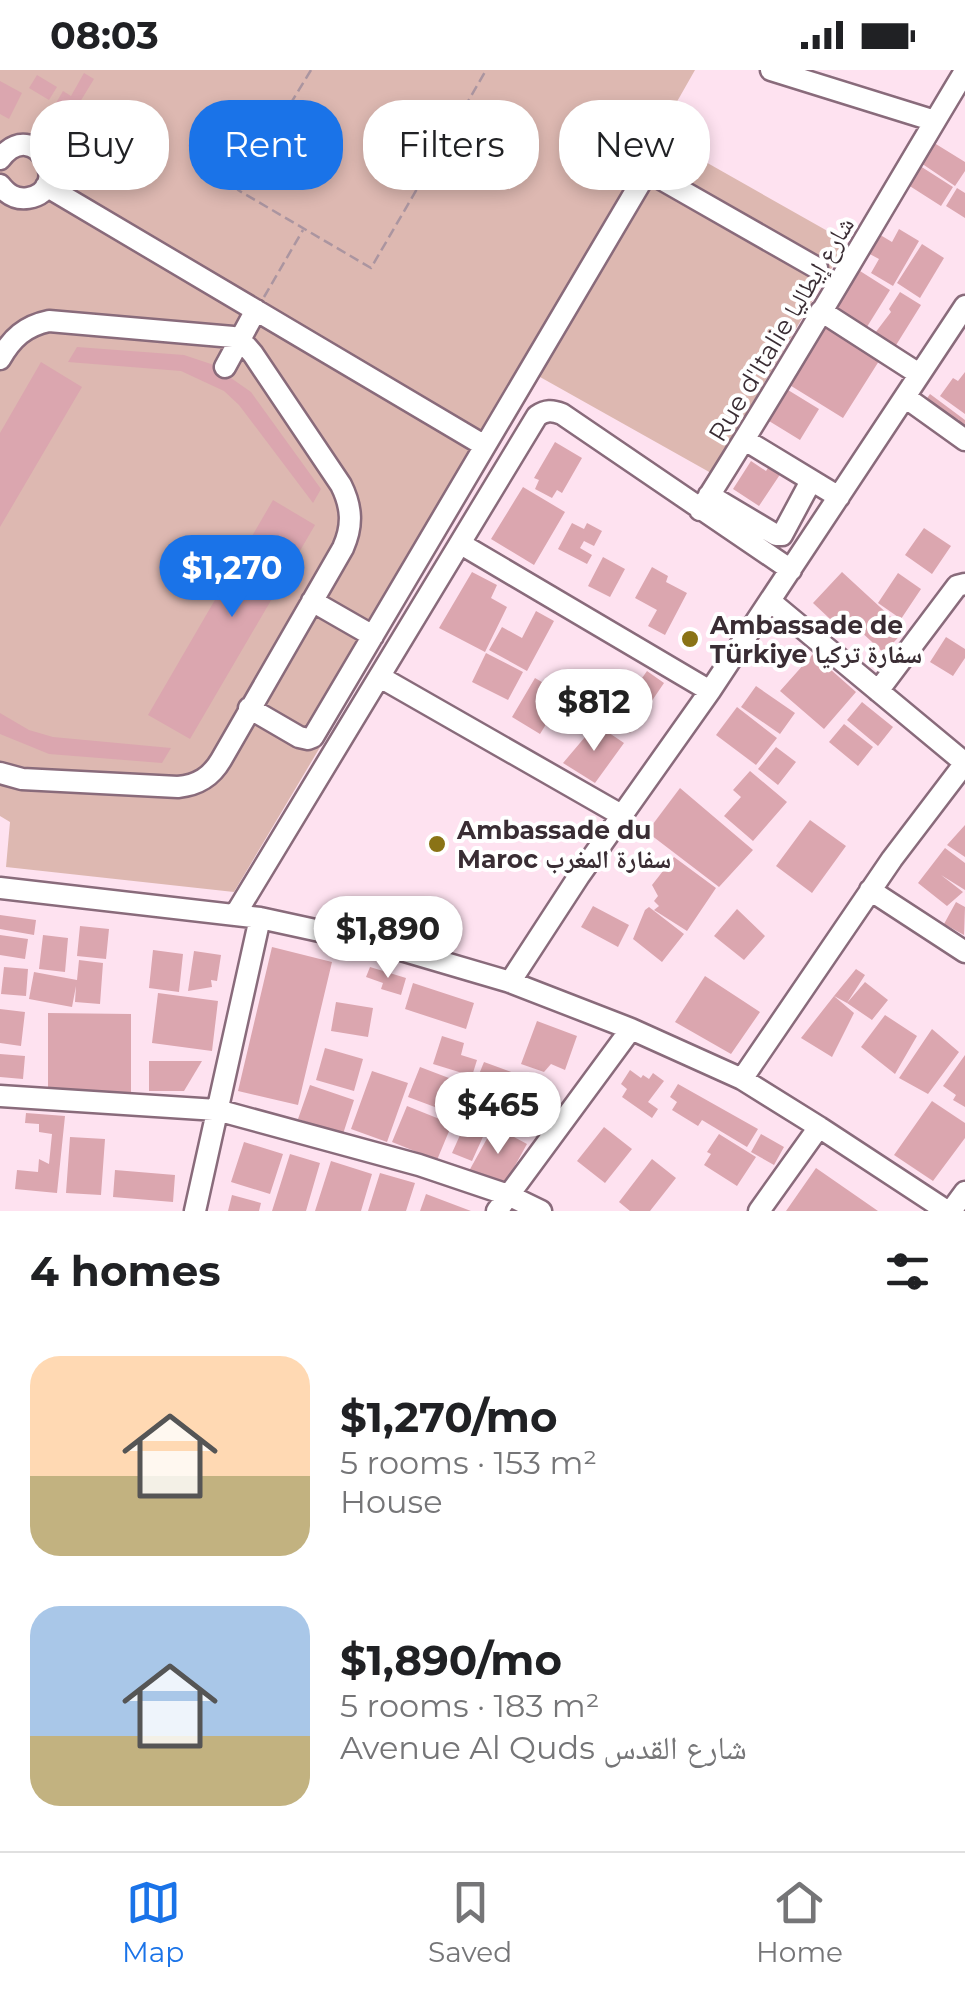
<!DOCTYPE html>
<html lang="en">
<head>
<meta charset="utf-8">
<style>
	:root { --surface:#fff; --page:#f2f2f2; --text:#202124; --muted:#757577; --line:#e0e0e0; --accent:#1a73e8 }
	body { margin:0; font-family:Montserrat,"Noto Naskh Arabic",sans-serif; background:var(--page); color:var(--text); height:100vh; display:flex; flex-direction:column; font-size:38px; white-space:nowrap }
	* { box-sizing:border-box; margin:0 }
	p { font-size:32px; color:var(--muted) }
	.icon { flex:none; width:55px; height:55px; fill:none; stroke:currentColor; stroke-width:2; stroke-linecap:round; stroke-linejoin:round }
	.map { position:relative; height:1141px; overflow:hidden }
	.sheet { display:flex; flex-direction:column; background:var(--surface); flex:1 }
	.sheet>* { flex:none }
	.guide { position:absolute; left:30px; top:30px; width:905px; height:90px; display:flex; gap:20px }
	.price { position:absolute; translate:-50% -85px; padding:0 22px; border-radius:35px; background:#fff; color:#222; font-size:32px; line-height:65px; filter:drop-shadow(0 2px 5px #0008) }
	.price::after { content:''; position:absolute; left:50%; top:60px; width:30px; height:22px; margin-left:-15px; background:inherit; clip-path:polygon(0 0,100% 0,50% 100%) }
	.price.on { background:var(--accent); color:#fff }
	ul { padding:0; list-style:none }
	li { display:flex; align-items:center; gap:30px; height:250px; padding:0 30px }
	li span { display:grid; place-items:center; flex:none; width:280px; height:200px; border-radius:30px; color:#555 }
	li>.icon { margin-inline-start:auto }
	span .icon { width:120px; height:120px; fill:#fffc; stroke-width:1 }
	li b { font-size:42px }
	h2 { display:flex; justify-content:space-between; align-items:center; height:120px; padding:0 30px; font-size:42px }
	.chip { padding:0 35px; border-radius:40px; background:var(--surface); box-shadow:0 5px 15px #0003; font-size:35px; line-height:90px }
	.chip.on { background:var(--accent); color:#fff }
	.status { display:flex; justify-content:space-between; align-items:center; height:70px; padding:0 50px; background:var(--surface); direction:ltr }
	.status svg { height:28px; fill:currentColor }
	.dock { display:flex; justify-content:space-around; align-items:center; height:140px; border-top:2px solid var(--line); background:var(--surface); font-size:28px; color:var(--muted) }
	.dock a { display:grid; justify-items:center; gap:5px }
	.dock .on { color:var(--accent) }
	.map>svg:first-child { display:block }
	.green { fill:#ddb8b1 }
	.building { fill:#dba6af }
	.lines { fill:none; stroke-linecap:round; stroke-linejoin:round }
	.minor-casing { stroke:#896b7b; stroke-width:25 }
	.path { stroke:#ab95a0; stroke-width:2.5; stroke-dasharray:10 5; stroke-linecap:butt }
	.minor { stroke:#fff; stroke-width:20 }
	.poi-dot { fill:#8a7316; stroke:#fff; stroke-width:4 }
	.labels { text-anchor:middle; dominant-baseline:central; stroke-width:8; stroke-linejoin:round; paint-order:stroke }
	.street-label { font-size:25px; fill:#3a2d34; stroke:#fff }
	.poi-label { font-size:25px; font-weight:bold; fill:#3a2d34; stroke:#fff; text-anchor:start }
</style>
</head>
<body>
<div class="status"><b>08:03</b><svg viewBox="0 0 49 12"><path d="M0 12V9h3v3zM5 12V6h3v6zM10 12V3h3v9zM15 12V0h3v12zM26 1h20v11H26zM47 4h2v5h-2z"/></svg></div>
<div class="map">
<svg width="965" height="1141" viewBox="0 0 965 1141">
	<rect width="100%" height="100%" fill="#fee2f0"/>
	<path class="green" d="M0,0h695l-37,65 189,107 -136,231 -171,-96 -306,515 -228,-25 4,-45 -10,-6z"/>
	<path class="building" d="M84,3l10,6 -14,23 53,29 -11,19 -70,-40 11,-19 8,5z
		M37,5l20,12 -8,13 -20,-12z
		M0,11l22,12 -13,26 -9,-5z
		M193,67l31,18 -6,9 -30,-18z
		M931,71l34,21v9l-10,15 -37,-25z
		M917,94l36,23 -12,19 -36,-23z
		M957,118l8,5v25l-19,-12z
		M899,159l20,12 -26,45 -22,-13 8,-14 -13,-7 11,-19 15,9z
		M922,174l22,14 -24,40 -23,-15z
		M860,201l30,19 -25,40 -30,-19z
		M900,222l21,13 -28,45 -21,-13 19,-25 -2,-3z
		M824,257l55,34 -36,57 -55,-34z
		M77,277l107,8 27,9 40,28 70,97 -8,14 -74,-98 -15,-14 -43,-20 -113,-9z
		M41,292l41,25 -82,140v-94z
		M965,302v42l-25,-18 13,-18 5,3z
		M788,320l31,19 -19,31 -31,-19z
		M930,324l35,26v12l-10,-7 4,-5 -4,-2 -4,6 -28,-20z
		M555,372l27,16 -20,35 -5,-3 -5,8 -17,-9 4,-9 -5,-2z
		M751,391l15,10 4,-6 11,8 -22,33 -26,-17z
		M523,417l42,25 -31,53 -43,-26z
		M273,430l42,25 -125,214 -42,-24z
		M572,453l12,6 3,-6 15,8 -8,15 -10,-5 -4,7 12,7 -5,9 -29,-15z
		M924,458l27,18 -19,28 -27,-19z
		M603,487l22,12 -15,28 -22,-11z
		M652,497l16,9 -2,6 21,11 -22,42 -17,-9 9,-16 -22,-12z
		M472,502l25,13 -6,13 16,9 -22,45 -46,-24z
		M842,502l63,58 -21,23 -38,-35 -17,19 -9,-8 10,-10 -17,-16z
		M898,503l23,16 -20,30 -23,-16z
		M536,541l18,10 -27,50 -38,-21 13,-23 20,11z
		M946,567l19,12v9l-12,18 -23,-14z
		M486,583l37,19 -15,28 -36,-18z
		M813,584l43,38 -32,37 -44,-38z
		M647,601l17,12 -34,50 -19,-11z
		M535,608l29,17 -24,39 -28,-17z
		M756,616l39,27 -15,21 -39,-27z
		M862,632l31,25 -15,19 -31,-26z
		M737,637l40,31 -21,27 -40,-30z
		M0,643l29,17 24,7 118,11 -9,15 -113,-9 -49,-20z
		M596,654l28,19 -29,40 -32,-20z
		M844,654l29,23 -15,19 -29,-24z
		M776,677l20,15 -18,23 -20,-16z
		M750,701l37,31 -34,39 -29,-25 17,-19 -8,-7z
		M680,718l73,62 -34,37 -72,-55z
		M810,750l36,26 -34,47 -36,-27z
		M965,755v32l-18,-12z
		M945,778l20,15v27l-24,-15 22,17 -16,14 -29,-23z
		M674,787l42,31 -29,43 -33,-21 5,-4 -5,-5 4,-5 -6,-11z
		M956,832l9,5 -1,28 -20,-11z
		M593,836l36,19 -11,22 -37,-20z
		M649,837l35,27 -22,28 -29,-23 12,-29z
		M737,839l28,27 -21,24 -30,-24z
		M0,845l36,5 -2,15 -34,-6z
		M80,856l29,3 -3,30 -29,-3z
		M0,865l28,4 -3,20 -25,-4z
		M43,865l25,3 -3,34 -26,-3z
		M272,877l60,15 -34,143 -60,-14z
		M153,880l30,4 -4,38 -30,-4z
		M194,881l27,4 -4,26 -6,-1 1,7 -24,4z
		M79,890l24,3 -3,41 -25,-2 1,-16 -4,21 -43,-8 5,-27 43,8z
		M4,897l24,2 -2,27 -25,-2z
		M370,897l36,11 -5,17 -20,-6 2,-6 -17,-6z
		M856,899l9,6 -18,28 -13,-7 20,17 -22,44 -31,-19 33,-42z
		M705,906l55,36 -29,42 -56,-32z
		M865,912l23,18 -16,20 -25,-17z
		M413,913l61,20 -8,26 -61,-20z
		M158,923l60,8 -6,50 -60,-8z
		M336,932l37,6 -5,29 -37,-6z
		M0,939l25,3 -4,34 -21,-3z
		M48,943l83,1v79l-83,-1z
		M885,945l32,21 -22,38 -34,-27z
		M537,951l40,15 -12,34 -14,-6 -7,8 -23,-8z
		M932,959l27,23 -31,42 -29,-16z
		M442,966l22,7 -3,12 16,5 -5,16 -39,-12z
		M325,978l38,11 -9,32 -38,-11z
		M0,984l25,2 -2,23 -23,-2z
		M965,985v52l-12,-7 3,-5 -13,-9z
		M149,991h53l-18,30h-35z
		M484,992l38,14 -8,23 -39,-15z
		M420,997l42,16 -11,30 -43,-16z
		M630,1000l11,8 2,-3 6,4 4,-6 11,8 -16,21 10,7 -6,9 -30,-21 5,-8 -6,-5z
		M372,1001l36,12 -21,59 -36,-13z
		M678,1014l80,45 -11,18 -45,-27 -4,6 -26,-16 5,-8 -7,-5z
		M310,1015l44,15 -11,34 -45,-15z
		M474,1019l36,15 -9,22 -36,-15z
		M932,1031l33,22v15l-32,43 -39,-26z
		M407,1036l45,18 -15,36 -45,-18z
		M26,1043l39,3 -8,77 -42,-4 2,-19 21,2 1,-13 10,5 3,-30 -13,-2v-8l-14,-1z
		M465,1054l22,4 -15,33 -20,-8z
		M494,1056l33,18 -25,45 -33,-18z
		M604,1057l28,22 -27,34 -28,-22z
		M719,1064l37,23 -19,29 -33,-21 7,-11 -4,-2z
		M761,1064l23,13 -10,18 -23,-13z
		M70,1067l35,2 -4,56 -35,-2z
		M244,1072l39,12 -13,40 -39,-12z
		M290,1084l30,9 -14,48h-34z
		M652,1089l24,19 -26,33h-20l-11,-9z
		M331,1091l41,13 -11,37h-46z
		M816,1098l62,43h-92z
		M115,1100l60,5 -2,27 -60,-5z
		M380,1103l35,10 -9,28h-38z
		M426,1124l45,17h-51z
		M232,1125l29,8 -2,8h-31z"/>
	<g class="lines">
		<defs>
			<path id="minor" d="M771,0l164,51
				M0,89c35,-45 75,31 28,39 -13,2 -21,-4 -28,-13
				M46,116l439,260
				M821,241l98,63
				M0,289c12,-21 25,-33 49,-38l184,16 14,10 6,7 88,131c11,22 12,41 2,63l-122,212c-10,17 -23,25 -43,27l-156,-8 -22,-6
				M225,297l31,-57
				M905,327l60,43
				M745,370l94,57
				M709,425l67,40h6l29,-54
				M700,440c92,-144 177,-293 265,-439
				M461,474l249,147
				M312,531l61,35
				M770,531l195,162
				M380,607l243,139
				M878,621l79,-105 8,-2
				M249,638l50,29 9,2 5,-2 331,-560 10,-2 163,93
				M0,818l260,30 124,27 126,37 121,47 111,50 77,48 128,84
				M870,820l95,62
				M235,845l302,-499c9,-6 15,-6 25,-2l229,156
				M510,912l69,-106 131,-185 255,-385
				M742,1009l150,-220 73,-96
				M0,1026l217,14 202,55 89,30 33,16
				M195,1141l65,-293
				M497,1141l134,-182
				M759,1141l60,-84
				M951,1141l14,-19"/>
		</defs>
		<use href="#minor" class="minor-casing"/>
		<path class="path" d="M311,0l-73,120 133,78 114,-196 -3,-2
			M264,227l39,-67"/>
		<use href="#minor" class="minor"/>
	</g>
	<g class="poi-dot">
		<circle cx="690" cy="569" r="10"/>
		<circle cx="437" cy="774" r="10"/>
	</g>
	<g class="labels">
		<g class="street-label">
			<text transform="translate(781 259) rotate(-59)">Rue d'Italie شارع إيطاليا</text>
		</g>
		<g class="poi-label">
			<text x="710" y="555">Ambassade de<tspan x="710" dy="29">Türkiye سفارة تركيا</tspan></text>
			<text x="457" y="760">Ambassade du<tspan x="457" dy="29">Maroc سفارة المغرب</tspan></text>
		</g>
	</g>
</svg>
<b class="price on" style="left:232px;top:550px">$1,270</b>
<b class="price" style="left:594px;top:684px">$812</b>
<b class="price" style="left:388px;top:911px">$1,890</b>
<b class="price" style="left:498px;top:1087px">$465</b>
<div class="guide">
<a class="chip">Buy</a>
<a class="chip on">Rent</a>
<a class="chip">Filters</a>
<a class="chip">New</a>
</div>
</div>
<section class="sheet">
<h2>4 homes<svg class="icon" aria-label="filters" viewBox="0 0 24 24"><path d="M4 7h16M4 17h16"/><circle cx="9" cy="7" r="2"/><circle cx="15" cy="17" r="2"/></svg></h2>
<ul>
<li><span style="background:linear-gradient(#ffd9b3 60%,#c2b280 0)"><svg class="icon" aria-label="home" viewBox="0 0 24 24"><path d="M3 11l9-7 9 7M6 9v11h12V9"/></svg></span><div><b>$1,270/mo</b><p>5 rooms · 153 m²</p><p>House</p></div></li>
<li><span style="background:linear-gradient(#a9c7e8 65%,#c2b280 0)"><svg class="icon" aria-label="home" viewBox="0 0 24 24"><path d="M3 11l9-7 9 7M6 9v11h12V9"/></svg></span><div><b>$1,890/mo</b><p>5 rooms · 183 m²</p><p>Avenue Al Quds شارع القدس</p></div></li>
</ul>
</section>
<nav class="dock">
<a class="on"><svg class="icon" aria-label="map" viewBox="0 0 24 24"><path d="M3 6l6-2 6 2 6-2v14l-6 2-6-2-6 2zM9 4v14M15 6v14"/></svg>Map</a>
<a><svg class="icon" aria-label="saved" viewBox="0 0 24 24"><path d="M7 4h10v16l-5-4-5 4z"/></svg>Saved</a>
<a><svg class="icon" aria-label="home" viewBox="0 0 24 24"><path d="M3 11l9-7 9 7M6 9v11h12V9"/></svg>Home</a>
</nav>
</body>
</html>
